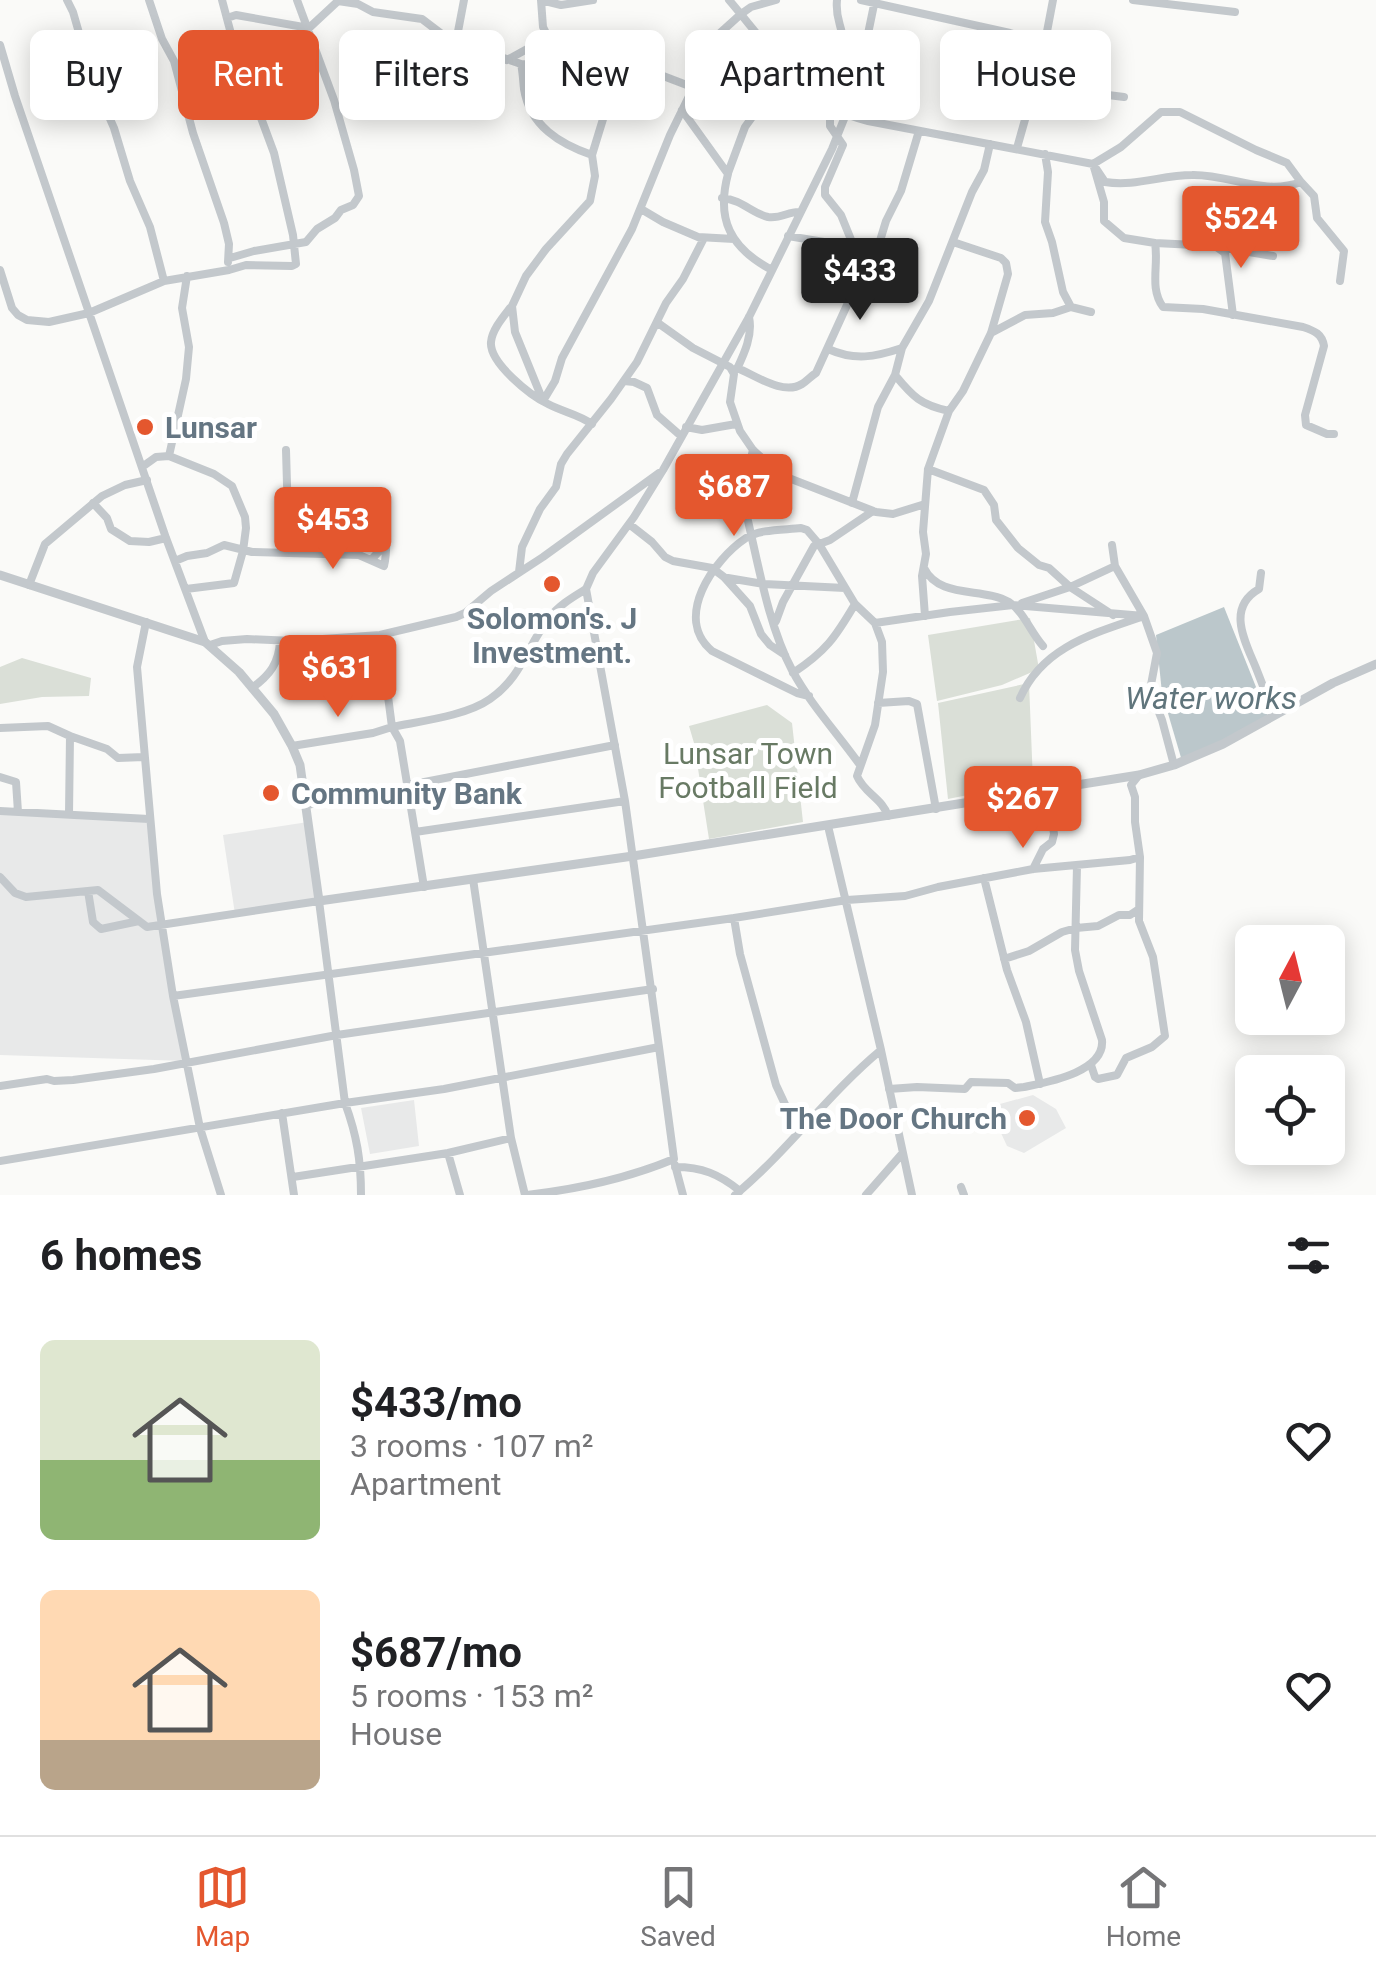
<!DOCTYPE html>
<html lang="en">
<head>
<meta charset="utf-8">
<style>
	:root { --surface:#fff; --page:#f6f6f6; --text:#202124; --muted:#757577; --line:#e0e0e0; --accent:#e4572e }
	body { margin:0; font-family:Roboto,sans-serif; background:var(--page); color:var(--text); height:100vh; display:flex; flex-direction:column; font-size:38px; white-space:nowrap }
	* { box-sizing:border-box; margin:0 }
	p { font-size:32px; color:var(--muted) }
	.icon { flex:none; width:55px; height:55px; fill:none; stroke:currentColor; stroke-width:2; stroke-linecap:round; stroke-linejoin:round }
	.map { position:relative; height:1195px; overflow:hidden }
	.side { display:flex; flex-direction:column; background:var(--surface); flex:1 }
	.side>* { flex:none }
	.guide { position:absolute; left:30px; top:30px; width:1318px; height:90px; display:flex; gap:20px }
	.needle { width:65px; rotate:7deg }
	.fabs { position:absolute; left:1235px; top:925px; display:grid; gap:20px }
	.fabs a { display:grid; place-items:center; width:110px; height:110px; border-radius:15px; background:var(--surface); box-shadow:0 5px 25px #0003; font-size:50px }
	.price { position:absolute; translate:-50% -85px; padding:0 22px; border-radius:10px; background:var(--accent); color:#fff; font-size:32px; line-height:65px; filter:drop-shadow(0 2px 5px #0008) }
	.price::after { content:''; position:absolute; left:50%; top:60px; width:30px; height:22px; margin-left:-15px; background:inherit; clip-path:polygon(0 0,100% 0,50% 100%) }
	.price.current { background:#222; color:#fff }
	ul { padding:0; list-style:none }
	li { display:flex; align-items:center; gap:30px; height:250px; padding:0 40px }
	li span { display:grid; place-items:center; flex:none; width:280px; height:200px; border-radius:15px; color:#555 }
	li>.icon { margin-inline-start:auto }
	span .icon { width:120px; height:120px; fill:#fffc; stroke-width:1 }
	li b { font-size:42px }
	h2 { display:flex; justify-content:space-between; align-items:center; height:120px; padding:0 40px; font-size:42px }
	.tag { padding:0 35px; border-radius:15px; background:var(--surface); box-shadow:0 5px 25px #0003; font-size:35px; line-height:90px }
	.tag.current { background:var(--accent); color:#fff }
	.tabs { display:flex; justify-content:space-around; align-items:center; height:140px; border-top:2px solid var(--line); background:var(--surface); font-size:28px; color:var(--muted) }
	.tabs a { display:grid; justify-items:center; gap:5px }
	.tabs .current { color:var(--accent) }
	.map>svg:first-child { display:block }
	.built { fill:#e8e9e9 }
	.green { fill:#dadfd7 }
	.water { fill:#bbc7cb }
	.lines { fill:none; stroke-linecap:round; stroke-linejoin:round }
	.minor { stroke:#c3c8cc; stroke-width:8 }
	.tertiary { stroke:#c3c8cc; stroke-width:9 }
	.poi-dot { fill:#e4572e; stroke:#fff; stroke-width:4 }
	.labels { text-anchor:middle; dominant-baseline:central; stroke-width:10; stroke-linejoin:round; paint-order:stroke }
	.poi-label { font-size:30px; font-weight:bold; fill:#657683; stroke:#fff; text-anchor:start }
	.park-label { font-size:30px; fill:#687a64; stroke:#fff }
	.water-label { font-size:32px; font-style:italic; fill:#60757c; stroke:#fff }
</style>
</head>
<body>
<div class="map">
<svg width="1376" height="1195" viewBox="0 0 1376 1195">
	<rect width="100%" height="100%" fill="#fafaf8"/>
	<path class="built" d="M0,812l149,7 37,242 -186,-6z
		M308,822l11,79 -84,13 -12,-79z
		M1033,1095l23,14 10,19 -42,25 -17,-7 -18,-39z
		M414,1100l5,46 -49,8 -9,-46z"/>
	<path class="green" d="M1030,618l9,51 -37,16 -65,16 -9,-66z
		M22,658l69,20 -2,18 -47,1 -42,7v-37z
		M1029,683l4,99 -85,17 -10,-96z
		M767,705l25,18 11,99 -94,17 -15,-96 -5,-17z"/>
	<path class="water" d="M1224,607l44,110 -86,44 -20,-68 -6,-58z"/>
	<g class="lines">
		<path class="minor" d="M67,0l6,12 19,66 22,50 16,53 20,46 14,54
			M149,0l13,39 12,22 19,72 31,90 5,21 -1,18
			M729,0c23,27 43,55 69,79 11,9 23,12 32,24v23l13,19 -18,42v8l16,20 13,32
			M837,0c-2,20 5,24 6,41 1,23 2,46 -3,68
			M861,0l149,33 35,11
			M1133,0l102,12
			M227,18l9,-3 73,13 29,-27 20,3 15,8 49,7 25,19 74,26 42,3 12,-2 51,-21 -3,23 -16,39 -15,49 3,21 -5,25 -44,48 -20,27 -14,30 3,26 28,69
			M456,42l8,-42
			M0,45l15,51 151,442 39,104
			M507,60l40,-22
			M624,61l68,26
			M521,64c2,9 2,17 3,25 6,37 36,55 68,66
			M563,67l-20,-40 -2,-27 20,5 32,-5
			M1036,78l46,10 10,5 32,4
			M761,95c29,-20 59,2 83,17 7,5 16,7 24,9l225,43 28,-17 40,-35h19l76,38 31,13 14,19
			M682,110l46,64c-12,45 2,74 44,96
			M1017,148l24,-85 12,-63
			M1045,154l3,18 -3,50 7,20 11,50 8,15 20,5
			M728,173l17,-46 13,-18 6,-25 18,-22
			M722,198c21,2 29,15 46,19 13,2 21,-6 32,-5
			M641,209l22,13 35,15 36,2
			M1155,243l60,3 10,7 8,62
			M1219,247l54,9
			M860,250h14l5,-6 7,-23 15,-30 18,-60
			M230,258l24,-7 52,-9 11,-13 18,-11 6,-8 12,-5 6,-9 -5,-26 -20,-70 -37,-100
			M0,270l12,38 6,7 9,5 22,2 40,-9 75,-32 65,-11 17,-5 46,1 4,-2 -3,-29 -19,-82 -40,-108 -12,-45
			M510,308c-7,9 -18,22 -19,34 -2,21 40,54 57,62 15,8 30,10 44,20
			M658,323l35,25 37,19 4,7 -4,28 10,29 13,19 28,25 95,37 17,2 32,-10
			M991,333l34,-18 28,-2 18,-6
			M828,349c27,12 47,8 74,-1
			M737,368c18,7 46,28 65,16 5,-3 9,-8 14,-11l47,-103c2,-11 1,-18 -9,-23l-66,-11
			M737,369c7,-15 16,-34 12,-52
			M895,375c18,22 26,30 54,36
			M624,381l10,1 13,6 10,27 24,21
			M543,401l12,-20 7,-23 70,-129 38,-94 50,-102 21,-19 10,-7 25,-7
			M686,427l16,3 34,-6
			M1334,434h-7l-21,-9 -1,-10 19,-69c-2,-12 -9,-15 -21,-19l-100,-18 -40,-2c-14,-19 -4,-42 -8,-64l-31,-5 -20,-17v-19l-11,-38 12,18c30,5 57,-7 87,-7 38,-1 71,21 109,7l13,14 3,22 27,33 -4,30
			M286,450l3,103
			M753,450l-9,37v17c13,52 23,119 48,166 18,34 46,64 68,95
			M169,456l17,-77 3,-32 -7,-39 5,-32
			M142,467l14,-10 13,-1 45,18 18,12 13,31 1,11 -3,23 -9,32 -48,6
			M928,469l56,21 10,15 2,15 22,28 21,17 10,3 21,19 43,28
			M93,503l14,15 4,11 19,12 19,1 17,-4
			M852,503l26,-96 17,-32 7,-27 27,-47 43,-109 12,-22 6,-26
			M629,524l23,18 13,15 8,4 39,7 12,9 26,29 11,28 9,11 15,10
			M371,560l12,-13 2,-8
			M175,561l12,-5 20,-3 17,-8 28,7 107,3 25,11c4,-16 1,-30 3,-47
			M924,568c15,31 59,19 85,34 15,10 22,31 34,44
			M519,572l3,-25 18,-38 16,-22 5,-23 6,-10 44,-55 26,-37 29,-59 17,-24 21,-41
			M1261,573l-2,16c-33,19 -14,52 -3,79 6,15 12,31 18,46
			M728,578l36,6 81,4
			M29,585l16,-41 57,-48 23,-11 22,-5
			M586,589c-13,8 -27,16 -37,29 -22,28 -27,59 -59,81 -24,17 -69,22 -98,28l8,14 15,91 210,-31
			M1022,603l48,-16 45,-21
			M925,616l-3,-40 4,-22 -3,-22 5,-63 21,-58 14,-20 28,-58 17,-59 -2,-11 -5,-5 -48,-16
			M776,621l7,-19 31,-56 16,-6 43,-29
			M146,622l-9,45 20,227 16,102 27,132 21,67
			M875,623l75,-11 63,-7 131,11 13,37 -7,37 12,30 12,45
			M210,645l12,-4 25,-2 47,2 86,-6 76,-18 9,-4 26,-22 52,-34 116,-84
			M793,673c33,-22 42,-35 62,-69
			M252,688c18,-13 27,-25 28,-47
			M809,696l-12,-3 -85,-42c-39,-33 1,-91 34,-113 13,-9 39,-8 55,-10l6,2 12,14 36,60 20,19 7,19 1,30 -8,53 -18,51c7,17 26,23 31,40
			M1020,698c23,-52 75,-65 124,-82l-29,-50 -3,-21
			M878,703l31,-2 8,3 19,105
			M0,728l48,-2 22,10 -1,78
			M70,736l37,13 11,9 26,-1
			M292,746l81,-13 19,-6 -12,-92
			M0,777l16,5 2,30
			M409,785l206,-40
			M306,805l104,-17
			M0,811l149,8
			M415,832l9,55
			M1033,869l10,-20 9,-7 2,-8 -3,-21 16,-25
			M0,877l15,16 11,4 72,-7 49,37 172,-26 26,202c12,33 16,57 16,92
			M984,878l23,92 19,52 14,62
			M473,879l38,259 14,57
			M88,891l5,31 8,7 38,-8
			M734,918l6,36 36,131 14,30 14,12
			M1004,959l25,-8 33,-19 14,-4 22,-2 21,-11h11l9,-6
			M173,996l561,-78 113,-18 58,-4 33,-9 95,-18 97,-9 10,-3 -5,-35v-25l-4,-12 8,-10
			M659,1047l-34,-246 -39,-212 7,-16 41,-56 29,-47 86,-153 83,-168 14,-35 17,-56 12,-58
			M881,1050l31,145
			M1091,1065l4,12 3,2 19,-4 9,-17 26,-11 13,-11 -12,-79 -14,-36 1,-64
			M0,1086l47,-7 7,2 19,-1 81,-11 183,-34 316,-46
			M889,1089l28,-2 48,2 6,-7 37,1 7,5 9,-1c24,-5 81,-15 78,-47l-23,-69 -4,-21 2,-84
			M282,1113l12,82
			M448,1153l12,42
			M0,1161l345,-58 99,-14 215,-42 15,112c-48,20 -95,30 -147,36
			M675,1165l8,30
			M675,1167c27,0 44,7 65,24
			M293,1177l155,-24 63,-15
			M961,1187l3,8
			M735,1195c53,-44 93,-101 146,-145l-53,-224
			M866,1195l35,-40"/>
		<path class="tertiary" d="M0,575l205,67 34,30 35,42 18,32 8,19 19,136 314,-45 506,-81 35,-10 49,-21 110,-61 43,-19"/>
	</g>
	<g class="poi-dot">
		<circle cx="145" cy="427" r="10"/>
		<circle cx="552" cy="584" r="10"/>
		<circle cx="271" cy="793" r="10"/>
		<circle cx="1027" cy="1118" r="10"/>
	</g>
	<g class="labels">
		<g class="poi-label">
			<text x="165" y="427">Lunsar</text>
			<text x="552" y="618" text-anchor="middle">Solomon's. J<tspan x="552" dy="34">Investment.</tspan></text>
			<text x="291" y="793">Community Bank</text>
			<text x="1007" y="1118" text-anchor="end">The Door Church</text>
		</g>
		<g class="park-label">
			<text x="748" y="753">Lunsar Town<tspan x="748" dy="34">Football Field</tspan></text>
		</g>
		<g class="water-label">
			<text x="1211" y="698">Water works</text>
		</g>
	</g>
</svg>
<div class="fabs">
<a><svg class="needle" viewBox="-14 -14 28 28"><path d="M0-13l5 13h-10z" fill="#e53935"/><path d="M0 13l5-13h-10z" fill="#757577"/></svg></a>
<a><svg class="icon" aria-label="locate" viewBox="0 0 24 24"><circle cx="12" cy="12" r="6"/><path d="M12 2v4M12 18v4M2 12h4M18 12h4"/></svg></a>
</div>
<b class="price" style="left:1241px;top:271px">$524</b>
<b class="price current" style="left:860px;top:323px">$433</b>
<b class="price" style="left:734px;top:539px">$687</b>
<b class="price" style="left:333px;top:572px">$453</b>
<b class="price" style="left:338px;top:720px">$631</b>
<b class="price" style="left:1023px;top:851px">$267</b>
<div class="guide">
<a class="tag">Buy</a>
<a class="tag current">Rent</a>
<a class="tag">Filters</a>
<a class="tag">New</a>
<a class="tag">Apartment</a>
<a class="tag">House</a>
</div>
</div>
<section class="side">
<h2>6 homes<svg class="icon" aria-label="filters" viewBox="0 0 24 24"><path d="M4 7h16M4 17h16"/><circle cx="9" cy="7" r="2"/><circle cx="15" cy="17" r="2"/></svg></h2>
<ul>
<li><span style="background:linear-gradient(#dfe7d0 60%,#8fb573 0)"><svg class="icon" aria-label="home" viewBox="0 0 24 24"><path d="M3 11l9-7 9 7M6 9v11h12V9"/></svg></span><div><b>$433/mo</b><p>3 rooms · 107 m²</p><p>Apartment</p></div><svg class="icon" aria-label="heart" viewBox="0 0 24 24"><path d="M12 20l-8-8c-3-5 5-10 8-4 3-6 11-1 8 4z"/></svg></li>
<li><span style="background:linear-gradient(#ffd9b3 75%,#b9a48a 0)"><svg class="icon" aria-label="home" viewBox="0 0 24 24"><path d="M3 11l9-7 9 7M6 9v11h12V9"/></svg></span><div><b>$687/mo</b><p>5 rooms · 153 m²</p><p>House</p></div><svg class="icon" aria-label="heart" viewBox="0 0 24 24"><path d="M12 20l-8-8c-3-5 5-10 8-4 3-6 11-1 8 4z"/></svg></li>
</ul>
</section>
<nav class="tabs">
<a class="current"><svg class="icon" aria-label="map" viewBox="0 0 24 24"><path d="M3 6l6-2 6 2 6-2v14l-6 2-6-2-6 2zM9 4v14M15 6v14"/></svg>Map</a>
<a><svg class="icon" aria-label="saved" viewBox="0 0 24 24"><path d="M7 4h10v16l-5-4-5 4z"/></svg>Saved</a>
<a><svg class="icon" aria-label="home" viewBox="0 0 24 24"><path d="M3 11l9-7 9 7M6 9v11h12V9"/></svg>Home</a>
</nav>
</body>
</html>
